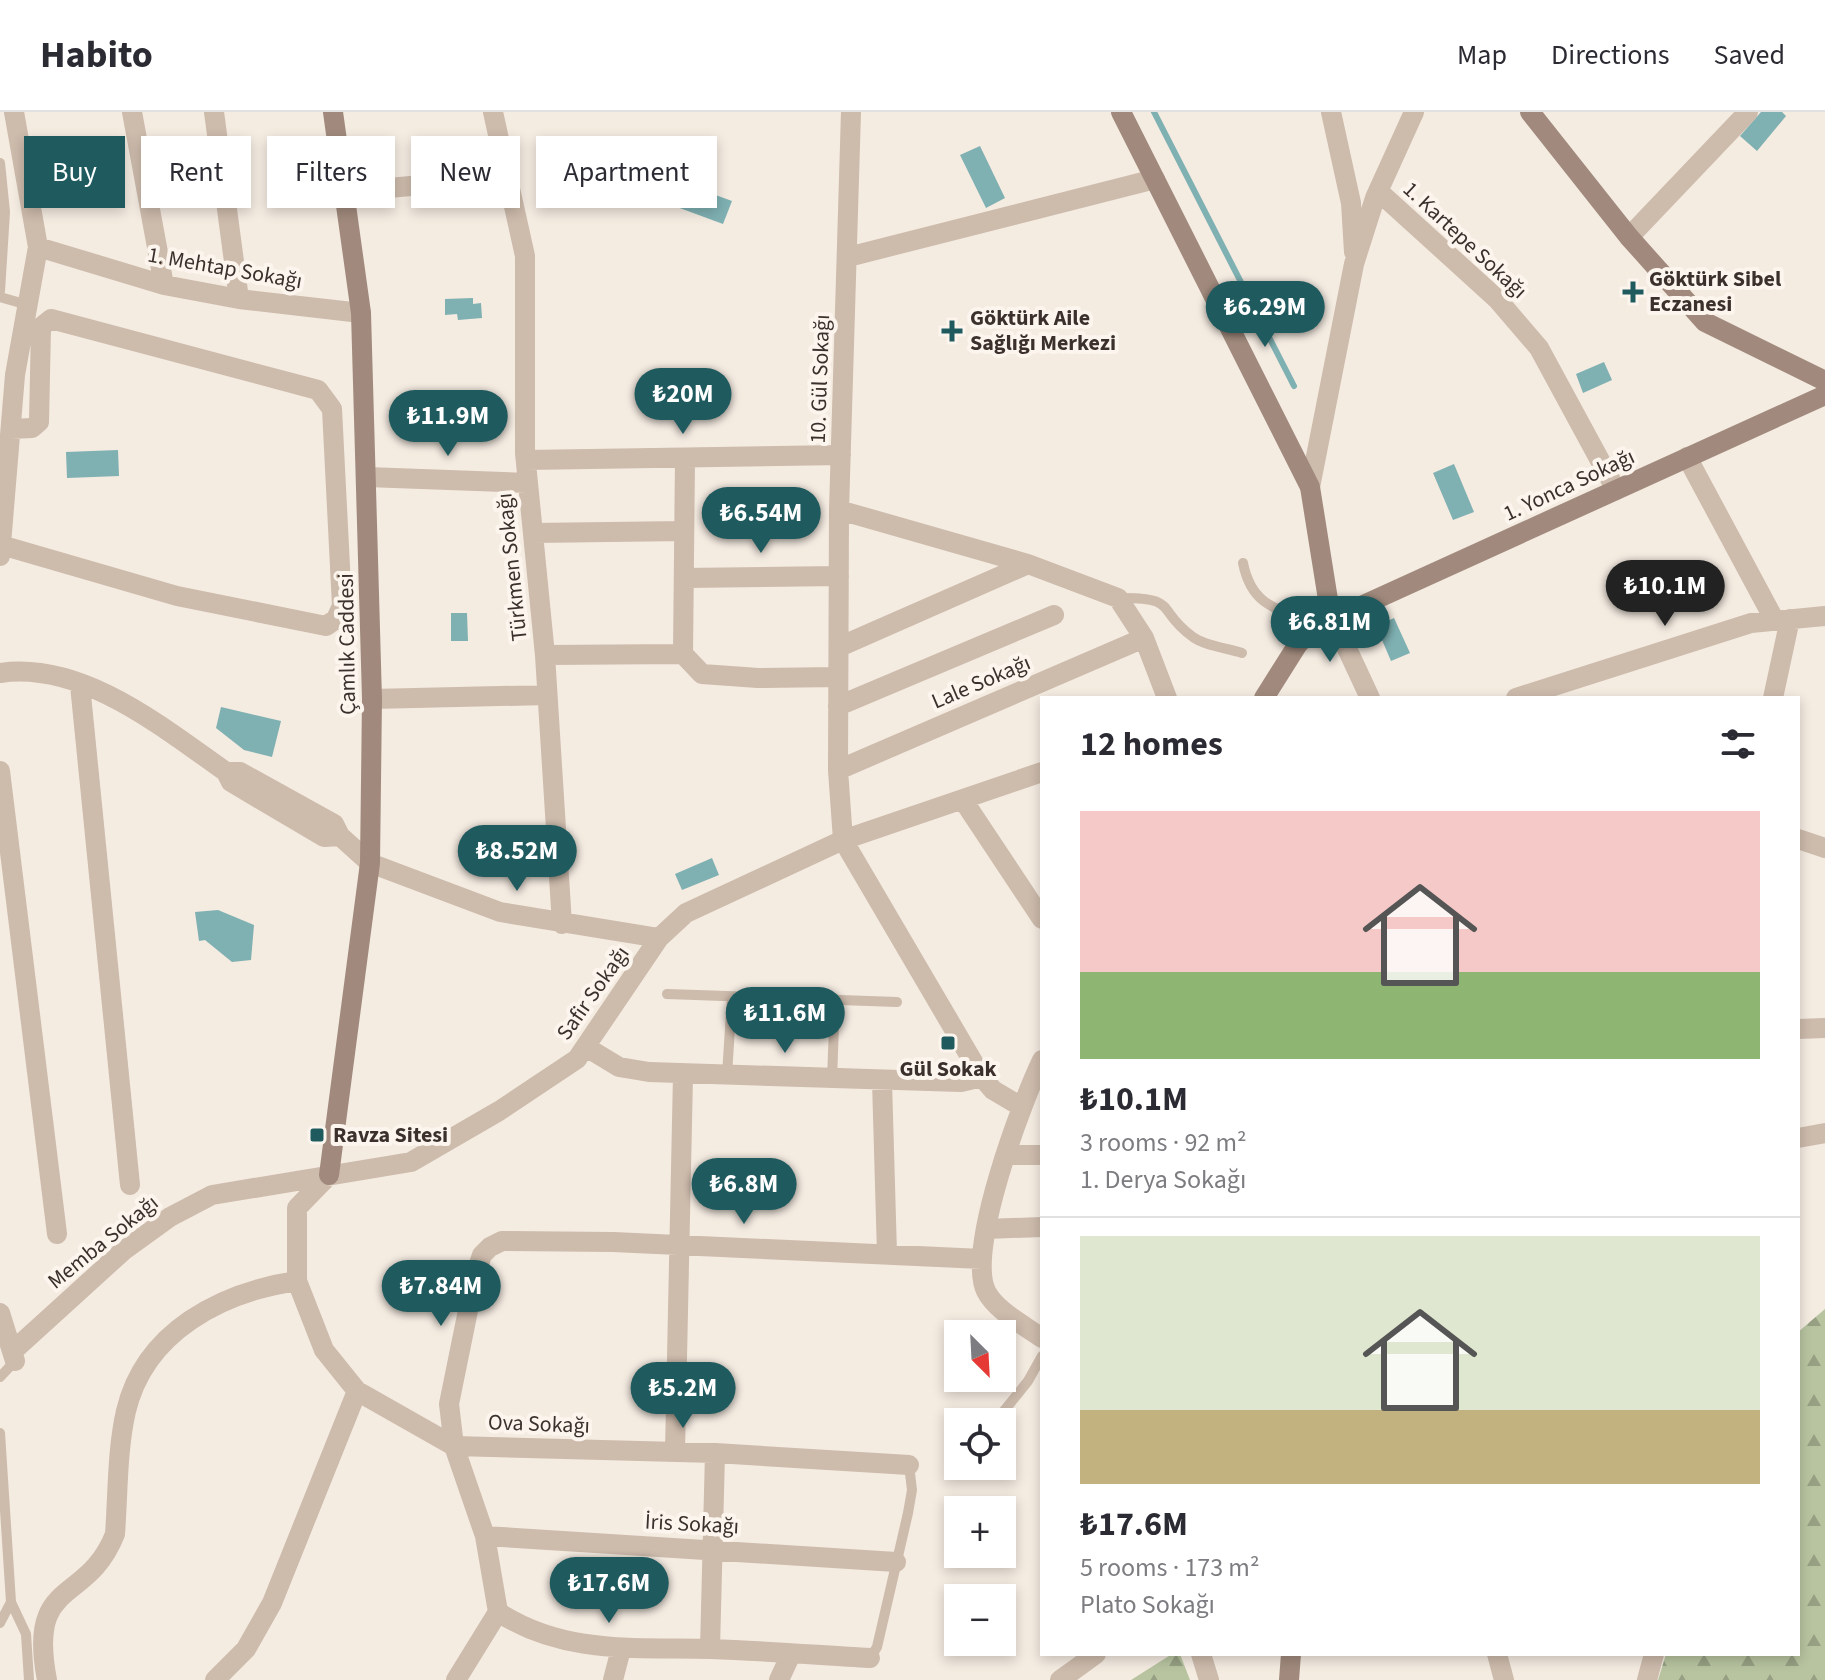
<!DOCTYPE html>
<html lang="en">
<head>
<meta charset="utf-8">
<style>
	:root { --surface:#fff; --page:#f2f2f3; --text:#2b2b33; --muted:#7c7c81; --line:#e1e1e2; --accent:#1f5a5e }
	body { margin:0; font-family:"Source Sans 3",sans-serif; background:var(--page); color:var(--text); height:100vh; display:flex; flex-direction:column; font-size:30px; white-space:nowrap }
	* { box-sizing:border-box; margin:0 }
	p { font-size:26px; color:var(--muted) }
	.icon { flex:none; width:44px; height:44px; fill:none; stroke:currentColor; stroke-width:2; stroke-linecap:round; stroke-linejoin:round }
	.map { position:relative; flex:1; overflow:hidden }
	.panel { position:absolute; left:1040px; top:584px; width:760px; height:960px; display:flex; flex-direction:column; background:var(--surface); border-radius:0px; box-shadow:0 4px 12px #0003 }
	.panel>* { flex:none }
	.banner { position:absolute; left:24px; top:24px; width:760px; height:72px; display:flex; gap:16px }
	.needle { width:52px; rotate:156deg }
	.fabs { position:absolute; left:944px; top:1208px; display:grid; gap:16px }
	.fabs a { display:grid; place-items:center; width:72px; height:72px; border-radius:0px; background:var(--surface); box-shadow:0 4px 12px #0003; font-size:40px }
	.price { position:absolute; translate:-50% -68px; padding:0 18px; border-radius:28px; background:var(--accent); color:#fff; font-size:26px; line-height:52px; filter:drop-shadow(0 2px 4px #0008) }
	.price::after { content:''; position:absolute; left:50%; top:48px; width:24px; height:18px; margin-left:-12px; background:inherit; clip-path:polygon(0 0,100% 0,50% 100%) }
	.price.active { background:#222; color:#fff }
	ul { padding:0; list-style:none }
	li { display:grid; align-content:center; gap:16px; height:424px; padding:0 40px }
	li+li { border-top:2px solid var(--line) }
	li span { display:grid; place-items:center; height:248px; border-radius:0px; color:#555 }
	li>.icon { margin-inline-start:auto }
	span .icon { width:144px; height:144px; fill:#fffc; stroke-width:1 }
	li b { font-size:34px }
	h2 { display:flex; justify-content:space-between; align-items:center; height:96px; padding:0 40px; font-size:34px }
	.tag { padding:0 28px; border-radius:0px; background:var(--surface); box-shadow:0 4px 12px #0003; font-size:28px; line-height:72px }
	.tag.active { background:var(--accent); color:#fff }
	header { display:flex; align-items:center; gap:48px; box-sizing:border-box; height:112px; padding:0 40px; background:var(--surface); border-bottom:2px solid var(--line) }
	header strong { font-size:38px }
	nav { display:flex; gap:44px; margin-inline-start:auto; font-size:28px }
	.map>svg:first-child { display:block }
	.forest { fill:url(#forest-firs) }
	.water { fill:#7fb0b2 }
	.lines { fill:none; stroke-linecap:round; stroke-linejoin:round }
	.stream { stroke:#7fb0b2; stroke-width:6 }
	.lane { stroke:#cdbbac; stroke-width:10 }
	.street { stroke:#cdbbac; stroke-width:20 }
	.secondary { stroke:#a18a7d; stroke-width:20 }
	.poi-dot { fill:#1f5a5e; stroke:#fbf5ee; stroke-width:3 }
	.labels { text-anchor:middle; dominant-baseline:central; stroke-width:8; stroke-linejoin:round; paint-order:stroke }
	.street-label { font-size:22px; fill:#3b302b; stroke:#fbf5ee }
	.poi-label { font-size:22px; font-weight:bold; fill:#3b302b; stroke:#fbf5ee; text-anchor:start }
</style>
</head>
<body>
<header>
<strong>Habito</strong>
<nav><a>Map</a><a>Directions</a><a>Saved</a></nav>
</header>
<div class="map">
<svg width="1825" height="1568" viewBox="0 0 1825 1568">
	<defs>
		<pattern id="forest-firs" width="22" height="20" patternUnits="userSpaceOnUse" patternTransform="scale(2)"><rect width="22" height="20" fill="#b8c4a0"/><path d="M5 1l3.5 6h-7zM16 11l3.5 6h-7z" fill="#97a083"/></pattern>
	</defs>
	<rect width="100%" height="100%" fill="#f4ebe1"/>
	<path class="forest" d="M1825,1197v371h-167l8,-26h132v-322z
		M1172,1542h8l10,26h-59z"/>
	<path class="water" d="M1761,0h21l4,4 -29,35 -17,-15z
		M980,34l25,52 -19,10 -26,-53z
		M666,65l66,24 -9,23 -65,-24z
		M473,186v6l8,-1 1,15 -24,2 -1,-6 -12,1v-16z
		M1604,250l8,18 -29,13 -7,-19z
		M118,338l1,26 -52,2 -1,-26z
		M1454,352l20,48 -21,8 -20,-47z
		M451,501h16l1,28h-17z
		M1394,506l16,35 -19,8 -15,-35z
		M221,595l60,14 -9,36 -28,-7 -28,-22z
		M712,746l7,17 -37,15 -7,-16z
		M218,798l36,15 -3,35 -19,2 -27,-22 -6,1 -4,-29z"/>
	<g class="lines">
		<path class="stream" d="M1154,0l140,274"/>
		<path class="lane" d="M0,51l5,49 -5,79
			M0,185l28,8
			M1243,451c9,45 36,46 75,61
			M1118,486c62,-1 37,12 75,39 12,9 34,11 49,16
			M667,882l230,8
			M727,963l5,-78
			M832,967l3,-79
			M0,1265l15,-16
			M995,1310l33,-41 14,-25
			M0,1321l11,169 -11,21
			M11,1490l15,32 3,46
			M870,1546l7,-11 31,-134 4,-23 -3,-25"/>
		<path class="street" d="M132,0l32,173
			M214,0l25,187
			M493,0l32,144v197l20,202 17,269
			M851,0l-12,398 -1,260 5,70 139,237 11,13 27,16
			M1331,0l20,91 3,49
			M1378,79l119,108 42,49 77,142
			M345,80l164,-15
			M1629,125l119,-125
			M38,135l126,38 75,14 122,14
			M848,145l307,-78
			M1687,345l88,164
			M526,348l315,-5
			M367,365l161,6
			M1310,375l44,-223 21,-66 39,-86
			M839,398l189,54 90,34 26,40 23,60
			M533,421l151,-2
			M1,433l176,51 149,30 10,-7 6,-13 -10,-197 -14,-19 -267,-71 -10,8 -2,95 -7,6 -21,1
			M0,444l15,-181 23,-128 -24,-135
			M684,466l155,-2
			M1330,500l40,86
			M839,535l189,-83
			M683,542l2,-196
			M545,543l138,-1 19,20 56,4 80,-1
			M0,561c82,-12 162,54 226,99l5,10 93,55 16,-1
			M80,573l50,500
			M1516,586l235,-75 74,-7
			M1773,586l17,-79
			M372,587l175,-4
			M838,594l216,-91
			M838,658l306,-132
			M0,659l57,463
			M226,660h14l94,52 6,12 30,27 130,49 159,26
			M963,688l79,119
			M1798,727l27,9
			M1798,917l27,-1
			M586,935l33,20 30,5 312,10 21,-5
			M1042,948c-20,42 -76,189 -56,231 10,20 38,34 56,47
			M882,969l5,173
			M1798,1026l27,-5
			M1006,1043h36
			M329,1063l-32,33v73l27,69 33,41 97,55 261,7 194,12
			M986,1117l56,-2
			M0,1201l15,48
			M14,1238l109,-99 47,-34 42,-22 199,-33 88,-51 78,-52 82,-121 27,-25 157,-73 199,-68
			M675,1340l8,-377
			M485,1424l411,26
			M710,1537l5,-196
			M1201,1542l8,26
			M1497,1542l7,26
			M870,1546c-53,-3 -106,-7 -159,-9 -75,-2 -147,6 -213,-37l-13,-76 -31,-90 -5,-42 26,-128 7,-21 8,-8 12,-6 111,1 369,17
			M47,1568c-20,-104 40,-74 68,-146 3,-40 2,-84 11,-123 19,-80 96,-119 171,-130
			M215,1568l31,-31 26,-46 85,-212
			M456,1568l42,-68
			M613,1568l8,-31
			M779,1568l12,-26
			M1060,1568l36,-26
			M1647,1568l7,-26"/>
		<path class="secondary" d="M1121,0l189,375 20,125
			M1530,0l99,125 76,85 120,59
			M1330,500l31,-6 464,-211
			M1264,586l34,-54 32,-32
			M329,1063l41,-312 2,-164 -11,-386 -28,-201
			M1289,1568l2,-26"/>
	</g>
	<g class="poi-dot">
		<path d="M1629 168h8v8h8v8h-8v8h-8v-8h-8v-8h8z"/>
		<path d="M948 207h8v8h8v8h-8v8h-8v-8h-8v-8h8z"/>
		<rect x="940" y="923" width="16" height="16" rx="4"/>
		<rect x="309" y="1015" width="16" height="16" rx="4"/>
	</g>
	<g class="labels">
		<g class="street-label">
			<text transform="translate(1465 128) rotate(43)">1. Kartepe Sokağı</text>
			<text transform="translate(225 156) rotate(10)">1. Mehtap Sokağı</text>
			<text transform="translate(820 267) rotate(-88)">10. Gül Sokağı</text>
			<text transform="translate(1569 373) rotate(-25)">1. Yonca Sokağı</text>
			<text transform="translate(512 455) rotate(-96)">Türkmen Sokağı</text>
			<text transform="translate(347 532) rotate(-91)">Çamlık Caddesi</text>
			<text transform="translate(981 570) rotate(-23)">Lale Sokağı</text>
			<text transform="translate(593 881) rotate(-55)">Safir Sokağı</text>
			<text transform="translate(103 1130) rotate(-39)">Memba Sokağı</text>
			<text transform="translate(539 1312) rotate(2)">Ova Sokağı</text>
			<text transform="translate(692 1412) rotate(3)">İris Sokağı</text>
		</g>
		<g class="poi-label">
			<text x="1649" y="167">Göktürk Sibel<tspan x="1649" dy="25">Eczanesi</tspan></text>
			<text x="970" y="206">Göktürk Aile<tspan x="970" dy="25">Sağlığı Merkezi</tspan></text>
			<text x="948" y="957" text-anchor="middle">Gül Sokak</text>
			<text x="333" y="1023">Ravza Sitesi</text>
		</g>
	</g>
</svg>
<div class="fabs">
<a><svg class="needle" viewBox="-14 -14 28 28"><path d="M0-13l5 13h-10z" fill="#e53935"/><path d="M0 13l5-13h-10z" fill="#7c7c81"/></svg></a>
<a><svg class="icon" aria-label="locate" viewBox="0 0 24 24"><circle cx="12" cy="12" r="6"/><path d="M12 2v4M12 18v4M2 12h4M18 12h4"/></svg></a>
<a>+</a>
<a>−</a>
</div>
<b class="price" style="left:1265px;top:237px">₺6.29M</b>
<b class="price" style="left:683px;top:324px">₺20M</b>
<b class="price" style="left:448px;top:346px">₺11.9M</b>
<b class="price" style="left:761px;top:443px">₺6.54M</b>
<b class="price active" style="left:1665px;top:516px">₺10.1M</b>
<b class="price" style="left:1330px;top:552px">₺6.81M</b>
<b class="price" style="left:517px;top:781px">₺8.52M</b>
<b class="price" style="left:785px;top:943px">₺11.6M</b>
<b class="price" style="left:744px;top:1114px">₺6.8M</b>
<b class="price" style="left:441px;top:1216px">₺7.84M</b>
<b class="price" style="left:683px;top:1318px">₺5.2M</b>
<b class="price" style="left:609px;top:1513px">₺17.6M</b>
<div class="banner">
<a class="tag active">Buy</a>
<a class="tag">Rent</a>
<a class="tag">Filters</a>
<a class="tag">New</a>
<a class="tag">Apartment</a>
</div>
<section class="panel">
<h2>12 homes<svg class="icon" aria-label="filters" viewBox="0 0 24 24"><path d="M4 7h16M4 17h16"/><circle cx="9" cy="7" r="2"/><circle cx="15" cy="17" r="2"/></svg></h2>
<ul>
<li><span style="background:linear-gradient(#f6c9c9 65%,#8fb573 0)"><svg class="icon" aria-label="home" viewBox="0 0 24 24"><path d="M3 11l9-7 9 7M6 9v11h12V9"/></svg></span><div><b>₺10.1M</b><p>3 rooms · 92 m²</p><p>1. Derya Sokağı</p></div></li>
<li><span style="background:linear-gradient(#dfe7d0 70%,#c2b280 0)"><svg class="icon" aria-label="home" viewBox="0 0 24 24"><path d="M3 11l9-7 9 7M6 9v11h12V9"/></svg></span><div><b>₺17.6M</b><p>5 rooms · 173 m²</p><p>Plato Sokağı</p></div></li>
</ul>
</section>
</div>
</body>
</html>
